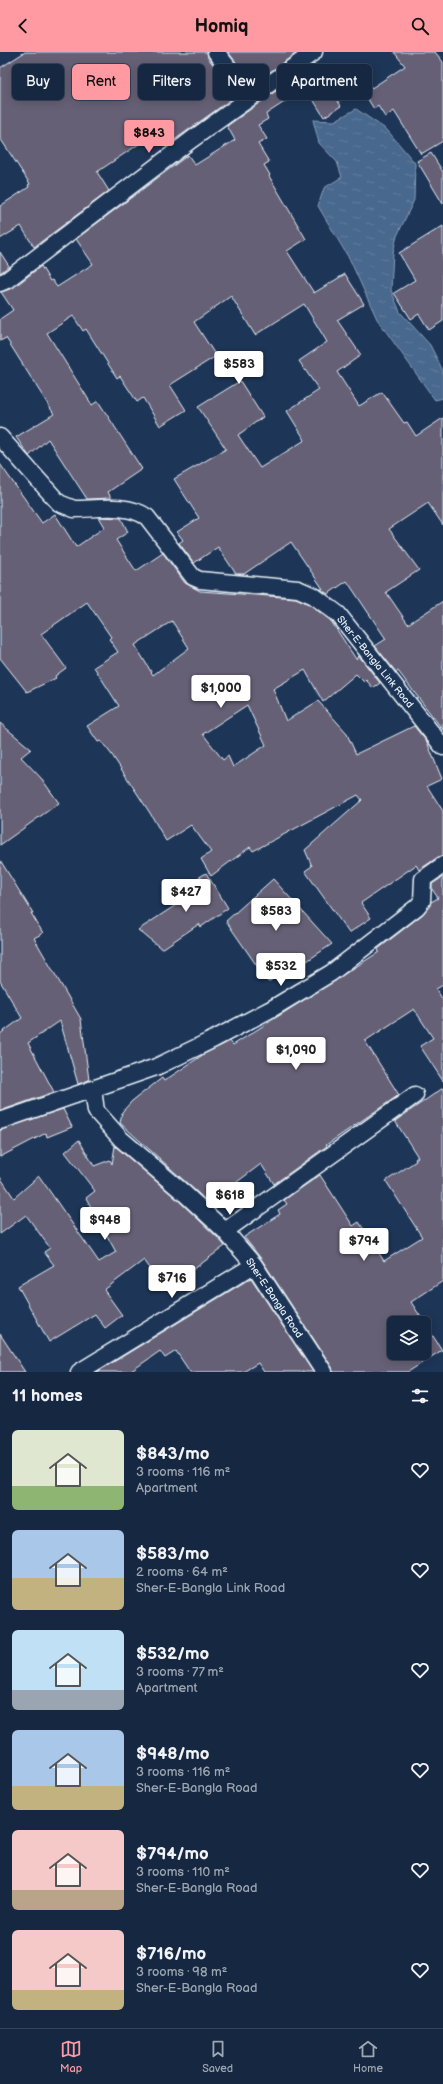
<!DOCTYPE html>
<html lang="en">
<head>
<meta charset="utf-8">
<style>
	:root { --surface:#162841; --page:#23344c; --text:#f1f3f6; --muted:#9ea6b1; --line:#35445a; --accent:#ff9aa2 }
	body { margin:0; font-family:"Balsamiq Sans",sans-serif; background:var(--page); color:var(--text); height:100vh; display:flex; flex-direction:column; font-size:15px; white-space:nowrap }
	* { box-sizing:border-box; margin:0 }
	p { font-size:13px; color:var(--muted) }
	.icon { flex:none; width:22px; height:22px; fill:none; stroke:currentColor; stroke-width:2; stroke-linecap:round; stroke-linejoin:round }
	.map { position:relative; height:1320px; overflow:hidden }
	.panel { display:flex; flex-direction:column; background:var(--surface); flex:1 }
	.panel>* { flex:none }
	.top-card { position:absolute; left:12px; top:12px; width:419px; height:36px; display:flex; gap:8px }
	.buttons { position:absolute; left:387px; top:1264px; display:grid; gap:8px }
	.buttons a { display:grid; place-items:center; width:44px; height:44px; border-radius:6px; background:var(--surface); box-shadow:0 2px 10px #0003,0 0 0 1px var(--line); font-size:20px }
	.price { position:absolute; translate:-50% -34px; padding:0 9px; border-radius:4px; background:#fff; color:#222; font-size:13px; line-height:26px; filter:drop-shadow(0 1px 2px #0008) }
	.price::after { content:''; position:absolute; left:50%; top:24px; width:12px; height:9px; margin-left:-6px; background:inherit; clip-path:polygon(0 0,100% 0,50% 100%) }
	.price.on { background:var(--accent); color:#111 }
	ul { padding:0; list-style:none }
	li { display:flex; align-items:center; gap:12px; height:100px; padding:0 12px }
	li span { display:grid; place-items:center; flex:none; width:112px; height:80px; border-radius:6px; color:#555 }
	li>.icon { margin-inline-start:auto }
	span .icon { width:48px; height:48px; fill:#fffc; stroke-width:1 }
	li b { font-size:17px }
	h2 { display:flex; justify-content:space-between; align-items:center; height:48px; padding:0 12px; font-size:17px }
	.pill { padding:0 14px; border-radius:6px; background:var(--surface); box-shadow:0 2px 10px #0003,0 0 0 1px var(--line); font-size:14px; line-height:36px }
	.pill.on { background:var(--accent); color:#111 }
	header { display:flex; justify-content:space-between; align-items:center; height:52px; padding:0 12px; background:var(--accent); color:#111; font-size:18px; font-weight:700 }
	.tabs { display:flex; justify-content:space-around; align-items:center; height:56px; border-top:1px solid var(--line); background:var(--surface); font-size:11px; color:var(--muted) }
	.tabs a { display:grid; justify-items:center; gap:2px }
	.tabs .on { color:var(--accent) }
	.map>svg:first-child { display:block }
	.water { fill:url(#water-ripples); stroke:#889eb8 }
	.building { fill:#666176; stroke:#e8f1f8; fill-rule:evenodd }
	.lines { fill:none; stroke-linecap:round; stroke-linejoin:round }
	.street-casing { stroke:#e8f1f8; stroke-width:19 }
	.street { stroke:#1d3557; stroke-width:16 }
	.labels { text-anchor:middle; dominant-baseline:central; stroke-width:3; stroke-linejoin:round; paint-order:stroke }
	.street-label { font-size:10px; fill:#e8f1f8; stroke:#1d3557 }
</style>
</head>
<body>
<header><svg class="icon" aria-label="back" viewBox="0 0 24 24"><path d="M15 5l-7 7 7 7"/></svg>Homiq<svg class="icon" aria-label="search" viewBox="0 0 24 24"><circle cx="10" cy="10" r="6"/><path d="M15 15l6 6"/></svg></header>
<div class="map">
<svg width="443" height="1320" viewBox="0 0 443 1320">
	<defs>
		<pattern id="water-ripples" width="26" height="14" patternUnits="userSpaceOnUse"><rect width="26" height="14" fill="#48678d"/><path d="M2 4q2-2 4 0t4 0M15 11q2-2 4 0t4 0" fill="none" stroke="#627d9e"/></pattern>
	</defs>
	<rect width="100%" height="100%" fill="#1d3557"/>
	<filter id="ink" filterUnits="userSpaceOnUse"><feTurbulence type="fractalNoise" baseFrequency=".025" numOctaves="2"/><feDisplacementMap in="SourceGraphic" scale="8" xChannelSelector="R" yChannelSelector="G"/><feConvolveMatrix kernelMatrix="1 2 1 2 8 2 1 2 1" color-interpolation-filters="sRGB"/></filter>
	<g filter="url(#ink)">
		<path class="water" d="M356,57l31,21 28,33 -1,37 -17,36 -4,16 -2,38 9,22 30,33 13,26v27l-8,2 -58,-81 -27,-59 -32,-54 6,-18 18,-11 -5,-15 -18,-19 -6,-23 21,1z"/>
		<path class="building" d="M25,0h182l1,6 29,37 -71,51 -9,-14 -60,40 12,19 -75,56 -13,-21 -21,13v-33l29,-19 -1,-2 2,-1 -30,-46v-70z
			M228,0h70l-45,32z
			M394,0h41l8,10v79l-22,13 -27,-43 -9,6 -7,-11 -4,3 -10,-16 41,-27z
			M314,12l27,42 -17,11 -18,-29 -40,26 2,5 -10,6 9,14 -9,5 11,18 -5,3 6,10 -1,1 37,63 -19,12 27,42 31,-19 19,30 -27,16 24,35 -24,17 22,34 23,-14 22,31 3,-1 9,14 27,-18v107l-15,-22 -39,26 30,41 -33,22 22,32 35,-23v129l-45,-59 -2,1 -21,-26 11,-7 -39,-58 -19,13 -8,-5h3l-32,-47 -47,32h-8l-18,-27 -24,16 -15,-20 4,-3 -6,-8 22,-14 -25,-39 52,-30 -28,-42 42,-26 23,36 -25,18 22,33 45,-28 -18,-29 32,-21 -20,-29 28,-19 -23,-38 -49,31 -24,-39 -37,26 22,34 -46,29 16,25 -26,16 -17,-28 -6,4 -17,-26 -3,2 -31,-49 -3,2 -10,-15 -26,17 45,72 6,-4 44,68 -34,23 3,6 -24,1 -39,-60 -19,17 -13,-19 38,-23 -48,-76 -6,3v-22l13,-9 -12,-18 12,-4 28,-22 9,15 2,-1 5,7 36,-23 -17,-25 112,-84 7,10 40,-25 -8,-14z
			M431,101l12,19v32l-26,-43z
			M443,174v95l-14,9 -10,-16 -8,5 -17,-26 21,-13 -16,-27z
			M0,200l9,14 -9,7z
			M0,412l42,59 13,-9 21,33 29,-20 -6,-10 22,1 7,14 -12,8 20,31 27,-18 22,30 15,8 96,7 13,6 22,17 25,38 3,-3 21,27 -7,5 -7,-8 -2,2 -8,-8 -33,28 -18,-32 -32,19 13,32 32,-20 28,31 10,22 58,-28 13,16 15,37 -15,7 16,25v45l-5,1 -19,13 -3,-5 -55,38 10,15 -22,15 -44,-62 7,-5 -7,-16 57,-50 -4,-5 -105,56 -3,-4 -39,29 -10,-17 10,-7 -20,-27 -25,16 -16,-28 -38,-58 -11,-14 -3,1 -11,-16 32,-20 -25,-39 24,-15 -9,-13 2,-2 -24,-35 -46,32 25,34 -11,8 1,2 -29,14 -27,-34zM172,569l17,27 -36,27 -18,-30zM247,653l19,40 -33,22 -5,-11 -5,4 -20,-26z
			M0,671l31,26 -10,8 20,21 18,25 -59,42z
			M0,808l33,53h-2l12,20 -9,5 47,81 8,61 -11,4 -18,-63 -32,22 26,49 -54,19v-77l22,-16 -22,-37z
			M206,821l22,35 -27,19 -2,-3 -37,25 -24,-19 44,-29 -5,-10z
			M443,825v108l-7,4 7,11v81l-23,-35 13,-8 -19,-29 -49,32 34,54 -73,50 1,1 -53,38 -13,-20 -52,39 -89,-80 2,-11 10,-11 30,-23 2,3 40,-27 26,-13 3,4 146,-93 -1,-3 45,-35 8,-12 7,-4 -6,-9v-5z
			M273,827l59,65 -31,21 -2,-3 -31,20 -42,-61z
			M443,1036v193l-32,21 31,48 -34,22h-75l-1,-5 -70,-107 -18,-23 36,-23 -2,-4 9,-6 -3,-4 36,-25 33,51 6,-4 25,39 38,-24 -36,-56 30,-20 -1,-2 3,-2 -23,-36zM394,1271h30v30h-30z
			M63,1057l9,18 -25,10 -1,-4 -46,24v-27z
			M79,1088l15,26 16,-6 2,4 3,-18 63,54 40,38 7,8 -59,44 -22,-30 -40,30 18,25 -17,13 -10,-14 -46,28 -31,-56 36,-21 -10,-13 6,-4 -24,-33 -26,19v-57l14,21 25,-22 60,86 17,-10 -30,-54 9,-7 -30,-39z
			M251,1226l62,94h-49l-6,-9 -15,9h-53l-14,-21 -11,7 -5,-7 -30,21h-33z
			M0,1282l25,38h-25z"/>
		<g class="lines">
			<defs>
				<path id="street" d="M216,0l35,45
					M0,231l7,-3 184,-140 123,-88
					M0,385l59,66 15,6c23,0 53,-6 73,8l46,60 7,3 98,9 16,7 24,18 105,133
					M93,1037l3,22 25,28 63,54 41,38 29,34 70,107
					M0,1069l156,-54 58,-28 59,-31 58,-35 86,-66 5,-6 1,-22 20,-14
					M225,1179l190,-136
					M79,1320l175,-107"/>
			</defs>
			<use href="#street" class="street-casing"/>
			<use href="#street" class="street"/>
		</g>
	</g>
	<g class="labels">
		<g class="street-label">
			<text transform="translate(375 610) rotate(51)">Sher-E-Bangla Link Road</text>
			<text transform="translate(274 1246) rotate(56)">Sher-E-Bangla Road</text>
		</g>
	</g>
</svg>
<div class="buttons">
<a><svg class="icon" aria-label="layers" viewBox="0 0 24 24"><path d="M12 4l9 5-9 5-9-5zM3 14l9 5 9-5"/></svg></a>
</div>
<b class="price on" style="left:149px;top:102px">$843</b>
<b class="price" style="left:239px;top:333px">$583</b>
<b class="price" style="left:221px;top:657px">$1,000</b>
<b class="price" style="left:186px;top:861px">$427</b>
<b class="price" style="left:276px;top:880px">$583</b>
<b class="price" style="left:281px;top:935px">$532</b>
<b class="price" style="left:296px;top:1019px">$1,090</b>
<b class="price" style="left:230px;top:1164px">$618</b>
<b class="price" style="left:105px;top:1189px">$948</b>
<b class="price" style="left:364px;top:1210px">$794</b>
<b class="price" style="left:172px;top:1247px">$716</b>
<div class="top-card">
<a class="pill">Buy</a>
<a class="pill on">Rent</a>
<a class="pill">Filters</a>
<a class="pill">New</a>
<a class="pill">Apartment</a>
</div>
</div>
<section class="panel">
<h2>11 homes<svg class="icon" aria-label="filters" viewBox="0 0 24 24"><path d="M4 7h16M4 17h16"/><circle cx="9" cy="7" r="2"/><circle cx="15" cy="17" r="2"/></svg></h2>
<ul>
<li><span style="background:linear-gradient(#dfe7d0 70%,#8fb573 0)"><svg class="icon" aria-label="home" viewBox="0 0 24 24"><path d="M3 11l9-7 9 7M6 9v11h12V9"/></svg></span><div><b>$843/mo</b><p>3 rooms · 116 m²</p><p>Apartment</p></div><svg class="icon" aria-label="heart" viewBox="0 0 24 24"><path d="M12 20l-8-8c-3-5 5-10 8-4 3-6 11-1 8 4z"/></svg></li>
<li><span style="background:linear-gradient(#a9c7e8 60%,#c2b280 0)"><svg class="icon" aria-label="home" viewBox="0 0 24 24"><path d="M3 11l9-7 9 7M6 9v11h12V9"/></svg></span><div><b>$583/mo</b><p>2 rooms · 64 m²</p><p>Sher-E-Bangla Link Road</p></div><svg class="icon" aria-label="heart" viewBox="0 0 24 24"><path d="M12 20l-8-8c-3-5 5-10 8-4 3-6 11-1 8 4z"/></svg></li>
<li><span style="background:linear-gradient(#bfe0f5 75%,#9aa5b1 0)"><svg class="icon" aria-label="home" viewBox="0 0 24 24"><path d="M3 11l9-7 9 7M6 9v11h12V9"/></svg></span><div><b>$532/mo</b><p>3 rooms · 77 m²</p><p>Apartment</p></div><svg class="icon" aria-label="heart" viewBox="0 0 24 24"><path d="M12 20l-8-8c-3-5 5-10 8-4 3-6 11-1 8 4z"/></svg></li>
<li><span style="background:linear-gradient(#a9c7e8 70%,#c2b280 0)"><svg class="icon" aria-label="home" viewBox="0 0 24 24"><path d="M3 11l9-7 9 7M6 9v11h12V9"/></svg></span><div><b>$948/mo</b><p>3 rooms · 116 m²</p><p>Sher-E-Bangla Road</p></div><svg class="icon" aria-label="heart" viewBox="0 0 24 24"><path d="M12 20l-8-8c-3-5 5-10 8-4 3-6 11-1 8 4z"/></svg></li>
<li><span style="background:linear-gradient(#f6c9c9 75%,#b9a48a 0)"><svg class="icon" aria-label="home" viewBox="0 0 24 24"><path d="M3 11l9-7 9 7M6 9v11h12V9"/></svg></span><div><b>$794/mo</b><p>3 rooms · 110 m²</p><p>Sher-E-Bangla Road</p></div><svg class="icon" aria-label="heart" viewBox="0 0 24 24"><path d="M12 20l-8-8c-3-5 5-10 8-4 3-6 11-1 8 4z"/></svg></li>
<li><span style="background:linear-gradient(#f6c9c9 75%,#c2b280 0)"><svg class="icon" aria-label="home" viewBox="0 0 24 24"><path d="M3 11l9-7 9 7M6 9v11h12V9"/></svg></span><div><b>$716/mo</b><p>3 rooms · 98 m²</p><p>Sher-E-Bangla Road</p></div><svg class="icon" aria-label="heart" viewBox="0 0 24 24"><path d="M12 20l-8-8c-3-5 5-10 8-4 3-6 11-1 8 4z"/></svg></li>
</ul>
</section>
<nav class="tabs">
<a class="on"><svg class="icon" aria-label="map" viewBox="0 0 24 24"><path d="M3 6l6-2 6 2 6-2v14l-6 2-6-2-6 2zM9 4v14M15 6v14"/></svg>Map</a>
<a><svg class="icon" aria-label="saved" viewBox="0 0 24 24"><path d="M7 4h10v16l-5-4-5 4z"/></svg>Saved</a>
<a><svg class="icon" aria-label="home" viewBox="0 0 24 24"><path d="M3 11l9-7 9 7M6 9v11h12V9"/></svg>Home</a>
</nav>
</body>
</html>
